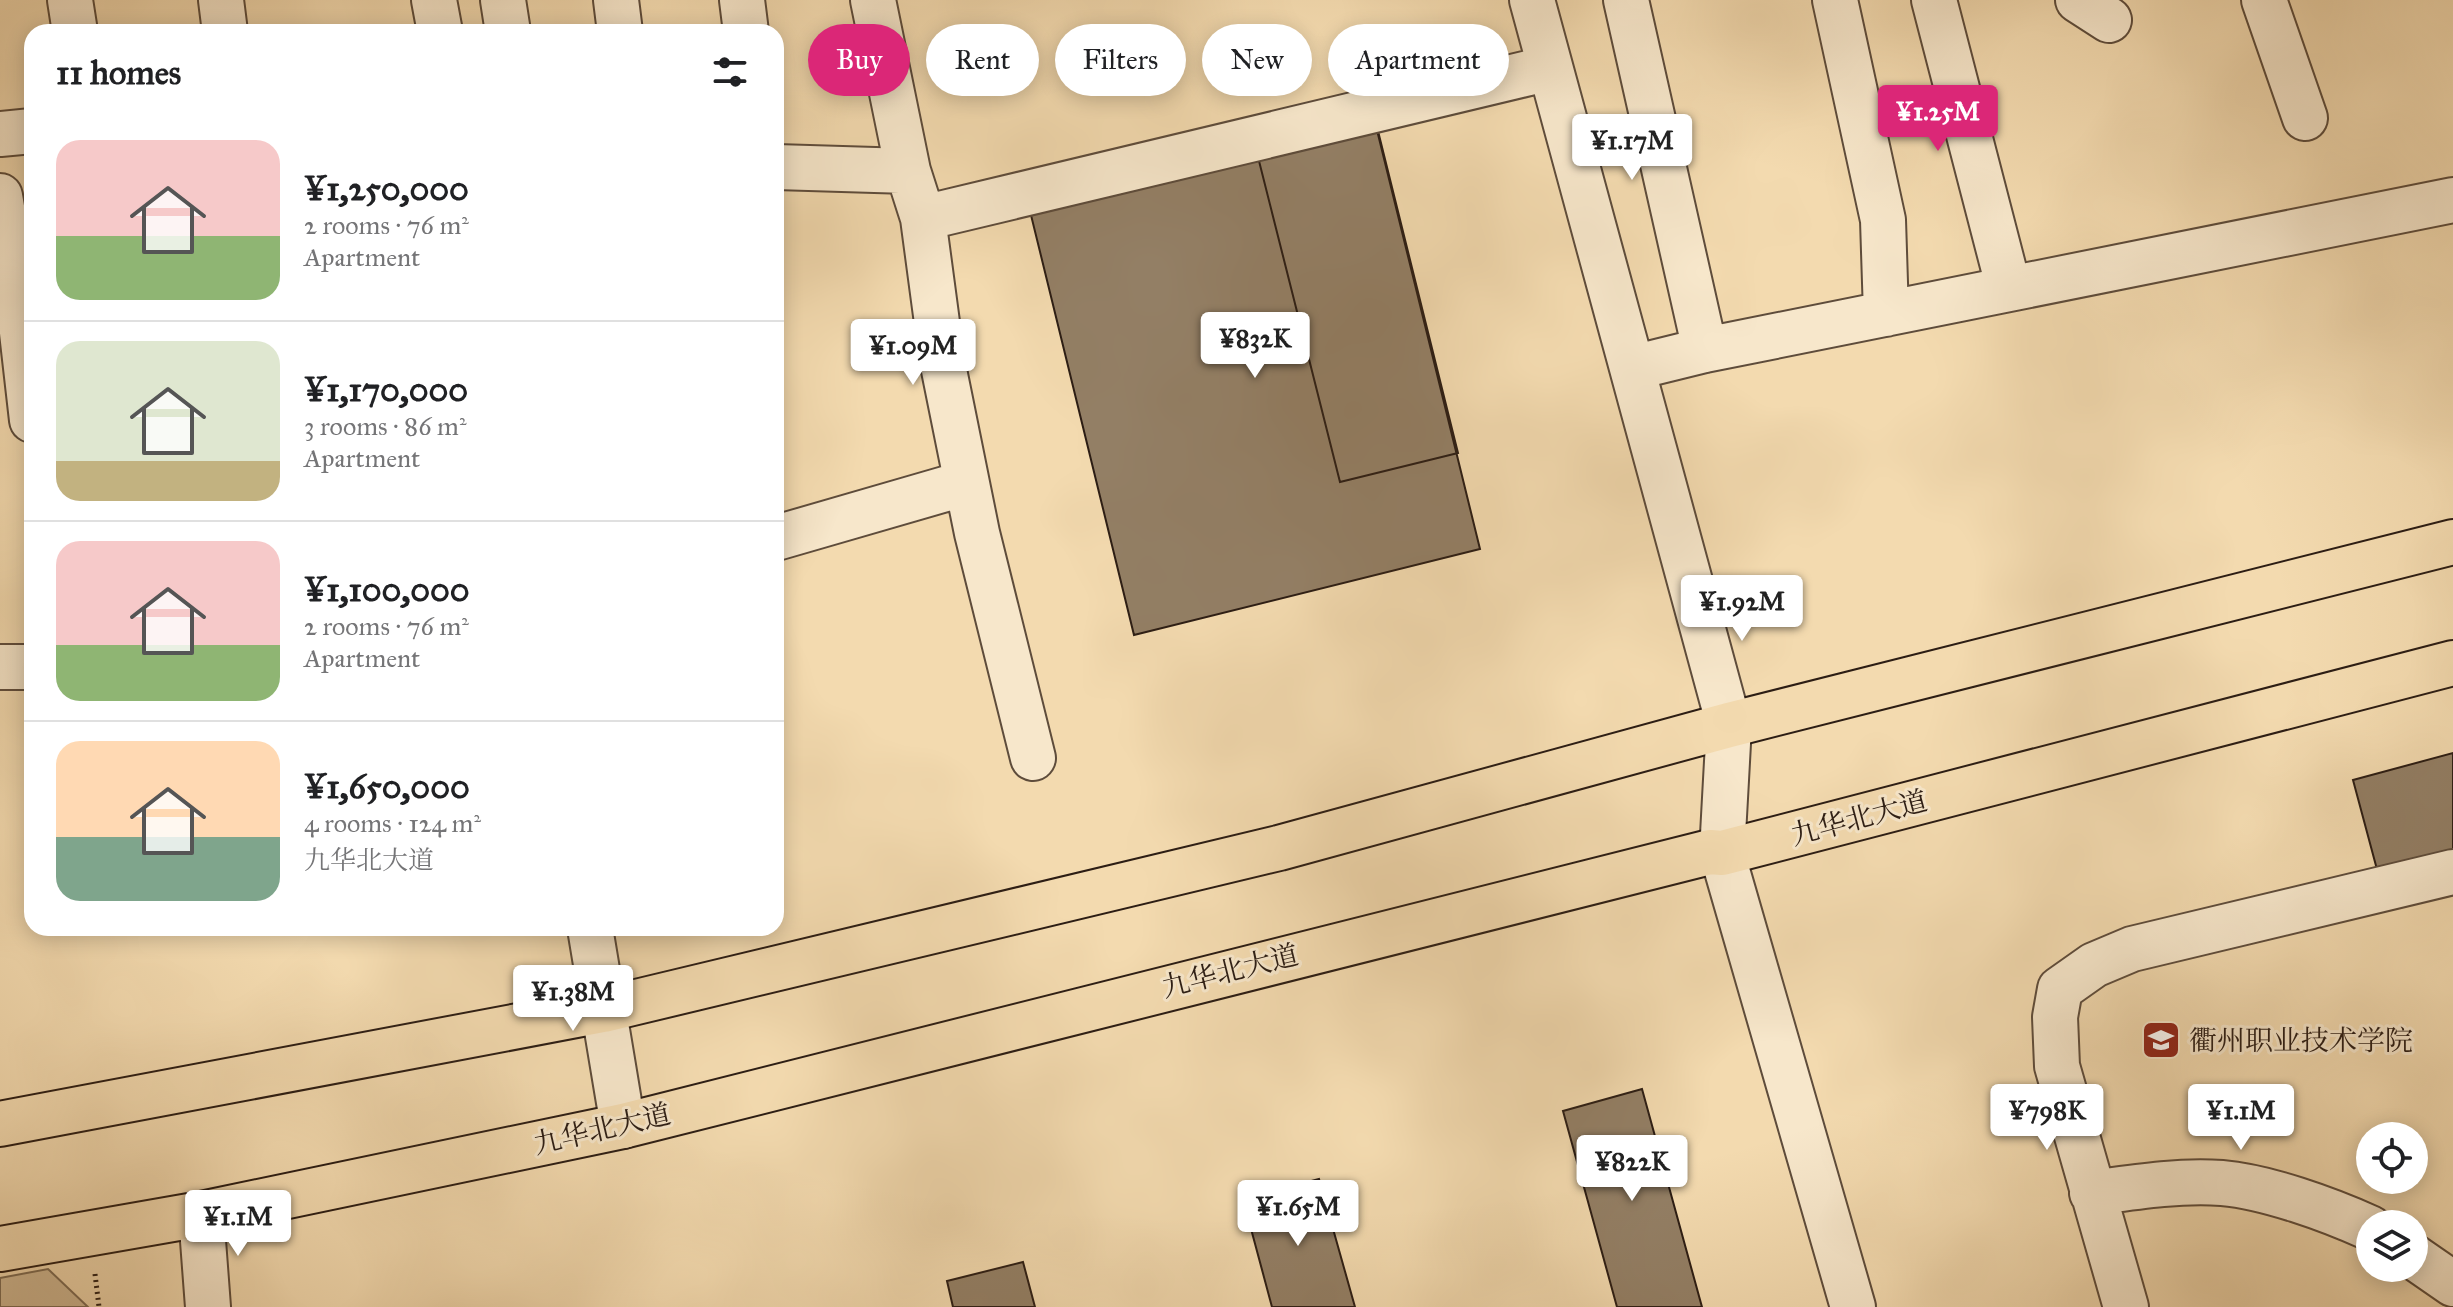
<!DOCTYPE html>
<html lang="en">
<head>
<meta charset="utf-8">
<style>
	:root { --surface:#fff; --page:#f6f6f6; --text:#202124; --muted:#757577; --line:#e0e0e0; --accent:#db2777 }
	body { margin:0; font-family:"IM FELL Great Primer","Noto Serif SC",serif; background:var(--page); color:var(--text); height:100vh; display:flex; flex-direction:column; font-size:30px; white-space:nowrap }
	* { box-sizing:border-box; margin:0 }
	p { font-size:26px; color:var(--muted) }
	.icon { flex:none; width:44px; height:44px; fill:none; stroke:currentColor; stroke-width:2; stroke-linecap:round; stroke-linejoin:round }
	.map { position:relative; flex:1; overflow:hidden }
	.side { position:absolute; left:24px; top:24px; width:760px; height:912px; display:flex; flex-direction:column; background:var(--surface); border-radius:24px; box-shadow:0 4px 20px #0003 }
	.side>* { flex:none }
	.banner { position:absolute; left:808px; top:24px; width:760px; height:72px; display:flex; gap:16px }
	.controls { position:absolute; left:2356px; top:1122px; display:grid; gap:16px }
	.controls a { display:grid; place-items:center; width:72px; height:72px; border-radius:50%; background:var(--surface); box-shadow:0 4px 20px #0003; font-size:40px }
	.price { position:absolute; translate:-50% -68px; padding:0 18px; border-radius:8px; background:#fff; color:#222; font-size:26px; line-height:52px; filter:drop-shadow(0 2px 4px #0008) }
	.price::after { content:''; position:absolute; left:50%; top:48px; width:24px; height:18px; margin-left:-12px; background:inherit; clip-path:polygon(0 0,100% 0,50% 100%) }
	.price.on { background:var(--accent); color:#fff }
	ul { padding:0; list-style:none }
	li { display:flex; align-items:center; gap:24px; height:200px; padding:0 32px }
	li+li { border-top:2px solid var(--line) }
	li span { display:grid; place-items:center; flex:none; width:224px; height:160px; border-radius:24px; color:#555 }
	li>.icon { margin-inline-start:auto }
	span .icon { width:96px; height:96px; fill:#fffc; stroke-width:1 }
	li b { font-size:34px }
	h2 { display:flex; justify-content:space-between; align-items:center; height:96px; padding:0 32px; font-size:34px }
	.chip { padding:0 28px; border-radius:36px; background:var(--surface); box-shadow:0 4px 20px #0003; font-size:28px; line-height:72px }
	.chip.on { background:var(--accent); color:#fff }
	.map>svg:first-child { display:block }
	.green { fill:#d1ba95; stroke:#7e6c54; stroke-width:2 }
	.building { fill:#937f65; stroke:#2c1d14; stroke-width:2 }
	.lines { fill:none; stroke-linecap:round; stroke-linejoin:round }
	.minor-casing { stroke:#5e4c3b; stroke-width:48 }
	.major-casing { stroke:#2c1d14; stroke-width:48 }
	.path { stroke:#2c1d14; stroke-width:5; stroke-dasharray:2 4; stroke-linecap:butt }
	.minor { stroke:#f7e7cb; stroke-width:44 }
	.major { stroke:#f3daaf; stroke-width:44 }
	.labels { text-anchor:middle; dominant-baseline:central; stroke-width:6; stroke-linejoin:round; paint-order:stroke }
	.street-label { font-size:28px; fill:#2c1d14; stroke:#f7e7cb }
	.poi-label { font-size:28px; fill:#2c1d14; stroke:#f7e7cb; text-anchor:start }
</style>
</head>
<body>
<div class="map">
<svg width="2453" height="1307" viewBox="0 0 2453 1307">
	<rect width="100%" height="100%" fill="#f3daaf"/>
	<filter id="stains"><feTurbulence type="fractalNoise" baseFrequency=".0025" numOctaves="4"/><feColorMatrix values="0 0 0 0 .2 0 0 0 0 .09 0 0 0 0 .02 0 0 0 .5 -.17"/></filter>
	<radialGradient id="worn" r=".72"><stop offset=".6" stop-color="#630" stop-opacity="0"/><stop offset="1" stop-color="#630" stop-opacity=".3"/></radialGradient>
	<path class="green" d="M48,1269l40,38h-88v-29z"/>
	<path class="building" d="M1376,126l104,423 -346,86 -104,-424z
		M1377,127l81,326 -118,29 -82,-325z
		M2453,753v132l-67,18 -33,-123z
		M1642,1089l60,218h-85l-54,-196z
		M1319,1179l36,128h-83l-29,-108z
		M1023,1262l12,45h-82l-6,-26z"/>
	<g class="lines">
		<defs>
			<path id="minor" d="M70,0l5,32
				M221,0l4,32
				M434,0l6,32
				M503,0l5,32
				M616,0l4,32
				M742,0l4,32
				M873,0l35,171 15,47 19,142 35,173 56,225
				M1532,0l197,725 -7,128 131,454
				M1626,0l79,350
				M1835,0l48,220 3,94
				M1934,0l75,289
				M2078,0l31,20
				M2264,0l41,118
				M0,134l32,-3
				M776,167l132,4
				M0,196l19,110 13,114
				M923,218l627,-150
				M1632,368l73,-18 748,-150
				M776,538l190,-55
				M0,667h32
				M590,928l33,198
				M2092,1193c43,-6 86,-13 130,-10 45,4 106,26 148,45
				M201,1214l7,93
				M2414,1257l39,27
				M2126,1307l-69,-241 -2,-49 5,-28 34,-24 38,-16 321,-77"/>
			<path id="major" d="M0,1124l603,-114 676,-162 450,-123 724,-183
				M0,1249l201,-35 422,-88 1087,-274 12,1 731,-190"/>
		</defs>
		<use href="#minor" class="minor-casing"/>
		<use href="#major" class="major-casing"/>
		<path class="path" d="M95,1274l4,33"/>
		<use href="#minor" class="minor"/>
		<use href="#major" class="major"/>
	</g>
	<defs>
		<symbol id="university-square" viewBox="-11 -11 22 22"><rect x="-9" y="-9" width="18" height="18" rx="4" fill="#8f2418" stroke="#f7e7cb"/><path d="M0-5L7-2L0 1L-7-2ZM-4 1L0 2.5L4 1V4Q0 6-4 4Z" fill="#fff"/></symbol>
	</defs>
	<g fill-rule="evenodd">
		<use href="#university-square" x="2139" y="1018" width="44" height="44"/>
	</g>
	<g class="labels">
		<g class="street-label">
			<text transform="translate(1859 818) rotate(-15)">九华北大道</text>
			<text transform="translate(1230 971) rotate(-14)">九华北大道</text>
			<text transform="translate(602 1129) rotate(-13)">九华北大道</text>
		</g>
		<g class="poi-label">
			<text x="2189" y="1040">衢州职业技术学院</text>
		</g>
	</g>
	<rect width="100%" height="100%" filter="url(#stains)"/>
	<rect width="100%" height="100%" fill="url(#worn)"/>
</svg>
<div class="controls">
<a><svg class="icon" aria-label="locate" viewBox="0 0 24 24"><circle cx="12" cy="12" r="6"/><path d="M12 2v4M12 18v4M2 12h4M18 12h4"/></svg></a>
<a><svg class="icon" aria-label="layers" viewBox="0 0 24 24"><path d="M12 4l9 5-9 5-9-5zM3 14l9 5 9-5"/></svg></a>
</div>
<b class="price on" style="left:1938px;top:153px">¥1.25M</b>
<b class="price" style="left:1632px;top:182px">¥1.17M</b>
<b class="price" style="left:1255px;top:380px">¥832K</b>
<b class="price" style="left:913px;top:387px">¥1.09M</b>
<b class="price" style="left:1742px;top:643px">¥1.92M</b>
<b class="price" style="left:573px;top:1033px">¥1.38M</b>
<b class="price" style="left:2047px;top:1152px">¥798K</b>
<b class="price" style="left:2241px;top:1152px">¥1.1M</b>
<b class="price" style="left:1632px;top:1203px">¥822K</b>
<b class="price" style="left:1298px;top:1248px">¥1.65M</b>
<b class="price" style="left:238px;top:1258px">¥1.1M</b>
<div class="banner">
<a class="chip on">Buy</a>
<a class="chip">Rent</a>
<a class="chip">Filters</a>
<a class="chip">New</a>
<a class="chip">Apartment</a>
</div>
<section class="side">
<h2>11 homes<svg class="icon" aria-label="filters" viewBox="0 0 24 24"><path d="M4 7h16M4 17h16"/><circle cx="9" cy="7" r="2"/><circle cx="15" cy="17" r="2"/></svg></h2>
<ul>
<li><span style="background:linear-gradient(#f6c9c9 60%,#8fb573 0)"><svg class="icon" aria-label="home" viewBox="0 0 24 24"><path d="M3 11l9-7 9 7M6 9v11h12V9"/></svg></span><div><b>¥1,250,000</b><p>2 rooms · 76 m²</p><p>Apartment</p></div></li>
<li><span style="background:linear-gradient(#dfe7d0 75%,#c2b280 0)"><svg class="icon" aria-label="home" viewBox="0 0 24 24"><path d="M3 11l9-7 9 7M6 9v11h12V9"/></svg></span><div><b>¥1,170,000</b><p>3 rooms · 86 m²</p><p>Apartment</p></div></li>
<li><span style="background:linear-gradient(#f6c9c9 65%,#8fb573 0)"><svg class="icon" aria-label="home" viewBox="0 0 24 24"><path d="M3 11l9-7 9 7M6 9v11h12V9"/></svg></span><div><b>¥1,100,000</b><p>2 rooms · 76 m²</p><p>Apartment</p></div></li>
<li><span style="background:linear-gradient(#ffd9b3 60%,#7fa58c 0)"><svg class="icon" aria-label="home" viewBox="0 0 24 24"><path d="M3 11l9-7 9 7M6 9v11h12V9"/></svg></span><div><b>¥1,650,000</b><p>4 rooms · 124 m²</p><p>九华北大道</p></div></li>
</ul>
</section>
</div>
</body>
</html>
